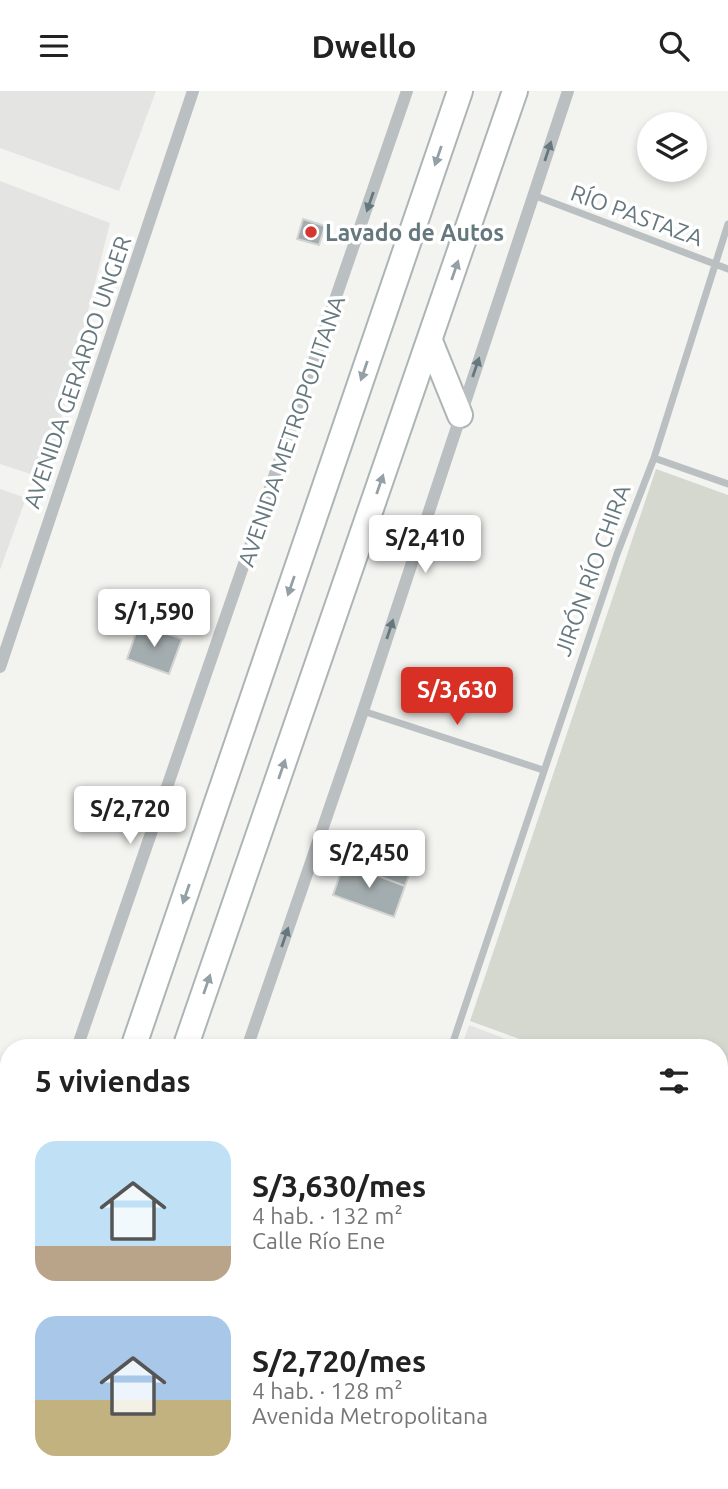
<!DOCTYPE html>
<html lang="es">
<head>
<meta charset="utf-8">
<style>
	:root { --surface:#fff; --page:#f6f6f6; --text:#222; --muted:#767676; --accent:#d93025 }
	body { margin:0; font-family:Ubuntu,sans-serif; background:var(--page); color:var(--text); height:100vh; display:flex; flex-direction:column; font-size:26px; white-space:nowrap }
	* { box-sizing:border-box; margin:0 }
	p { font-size:23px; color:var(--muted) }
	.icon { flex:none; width:38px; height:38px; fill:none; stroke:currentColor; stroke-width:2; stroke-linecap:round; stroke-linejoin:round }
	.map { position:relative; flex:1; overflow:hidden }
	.panel { position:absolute; left:0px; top:948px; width:728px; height:450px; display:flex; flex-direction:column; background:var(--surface); border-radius:28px 28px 0 0; box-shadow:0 4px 10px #0003 }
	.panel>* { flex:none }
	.buttons { position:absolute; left:637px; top:21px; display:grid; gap:14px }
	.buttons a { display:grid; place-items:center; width:70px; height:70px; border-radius:50%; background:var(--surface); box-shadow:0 4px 10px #0003; font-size:35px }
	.price { position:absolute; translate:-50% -60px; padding:0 16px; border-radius:7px; background:#fff; color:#222; font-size:23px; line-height:46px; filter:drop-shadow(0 2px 4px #0008) }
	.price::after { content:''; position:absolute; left:50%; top:42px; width:21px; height:16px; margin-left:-10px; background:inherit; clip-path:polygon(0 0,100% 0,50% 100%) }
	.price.active { background:var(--accent); color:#fff }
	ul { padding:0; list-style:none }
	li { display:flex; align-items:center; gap:21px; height:175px; padding:0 35px }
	li span { display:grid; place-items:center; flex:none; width:196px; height:140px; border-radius:21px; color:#555 }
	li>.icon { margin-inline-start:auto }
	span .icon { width:84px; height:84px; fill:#fffc; stroke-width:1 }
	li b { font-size:30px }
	h2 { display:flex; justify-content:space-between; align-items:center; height:84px; padding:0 35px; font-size:30px }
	header { display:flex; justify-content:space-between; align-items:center; height:91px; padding:0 35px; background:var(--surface); font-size:32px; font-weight:700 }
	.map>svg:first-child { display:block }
	.built { fill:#e4e4e3 }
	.green { fill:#d4d8cf }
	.building { fill:#a3acae; stroke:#d4d4d2; stroke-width:2 }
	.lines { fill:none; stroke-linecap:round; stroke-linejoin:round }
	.secondary-casing { stroke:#adb4b6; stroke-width:28 }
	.primary-casing { stroke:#acb2b4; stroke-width:32 }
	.path { stroke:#b4b8b9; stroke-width:3.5; stroke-dasharray:3.5 3.5; stroke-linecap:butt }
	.service { stroke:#babfc1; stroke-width:5 }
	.minor { stroke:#babfc1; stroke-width:7 }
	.tertiary { stroke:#babfc1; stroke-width:12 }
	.secondary { stroke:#fff; stroke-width:24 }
	.primary { stroke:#fff; stroke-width:28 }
	.oneway { fill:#65787e }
	.oneway2 { fill:#93a0a5 }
	.poi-dot { fill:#d33730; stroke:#fff; stroke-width:2.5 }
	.labels { text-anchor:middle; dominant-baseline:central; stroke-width:7; stroke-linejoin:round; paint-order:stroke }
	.street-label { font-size:23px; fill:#65787e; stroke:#fff }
	.poi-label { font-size:23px; font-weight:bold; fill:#65787e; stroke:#fff; text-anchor:start }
</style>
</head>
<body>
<header><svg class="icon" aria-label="menu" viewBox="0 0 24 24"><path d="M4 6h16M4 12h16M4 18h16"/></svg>Dwello<svg class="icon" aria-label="search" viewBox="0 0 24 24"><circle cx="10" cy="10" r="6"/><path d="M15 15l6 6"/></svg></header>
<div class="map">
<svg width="728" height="1398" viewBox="0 0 728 1398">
	<rect width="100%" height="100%" fill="#f3f3f0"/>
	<path class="built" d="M0,0h156l-37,100 -119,-43z
		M0,90l110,42 -64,256 -46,-15z
		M0,398l26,9 -26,72z
		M469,934l61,23h-69z"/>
	<path class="green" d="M656,378l72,26v591l-9,9v-47h-175l-74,-27z
		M9,1346v44h23l-1,8h-31v-26z
		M728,1351v37l-14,10h-51l12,-8h44v-33z
		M52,1390h62l3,8h-65z"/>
	<path class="building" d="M303,128l22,7 -6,19 -22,-6z
		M139,533l43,15 -13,35 -42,-15z
		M354,745l61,22 -10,28 -61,-23z
		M344,772l61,23 -11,31 -61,-22z"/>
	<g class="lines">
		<defs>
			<path id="secondary" d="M430,250l30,74
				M133,957l327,-957
				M185,957l330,-957
				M0,1332l9,-24
				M43,1398l1,-8"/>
			<path id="primary" d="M719,1324l9,-8
				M612,1398l14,-8"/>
		</defs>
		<use href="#secondary" class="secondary-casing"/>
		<use href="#primary" class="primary-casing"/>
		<path class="path" d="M9,1398l2,-8"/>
		<path class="service" d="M719,1346l9,-7
			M642,1398l13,-8"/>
		<path class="minor" d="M533,104l195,74
			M654,367l74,26
			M363,620l180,59
			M451,957l166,-494 37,-96 74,-234
			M719,1028l9,-9
			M719,1251l9,10"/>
		<path class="tertiary" d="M0,576l193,-576
			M77,957l330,-957
			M247,957l116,-337 205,-620
			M0,1176l9,-25
			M719,1277l9,-6
			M147,1390l5,8
			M541,1398l14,-8"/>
		<use href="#secondary" class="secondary"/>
		<use href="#primary" class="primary"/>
	</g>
	<defs><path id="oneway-solid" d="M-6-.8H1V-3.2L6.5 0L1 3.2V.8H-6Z" transform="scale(1.75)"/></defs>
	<g class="oneway">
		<use href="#oneway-solid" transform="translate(548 60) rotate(-72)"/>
		<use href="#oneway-solid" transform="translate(370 111) rotate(109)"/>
		<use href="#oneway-solid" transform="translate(476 276) rotate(-71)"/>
		<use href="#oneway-solid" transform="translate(390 538) rotate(-72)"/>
		<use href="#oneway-solid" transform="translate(285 846) rotate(-71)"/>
	</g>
	<g class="oneway2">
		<use href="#oneway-solid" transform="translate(438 65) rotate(109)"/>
		<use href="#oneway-solid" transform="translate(455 179) rotate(-71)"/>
		<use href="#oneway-solid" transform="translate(364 280) rotate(109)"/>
		<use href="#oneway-solid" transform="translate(380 393) rotate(-71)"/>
		<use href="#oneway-solid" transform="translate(291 495) rotate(109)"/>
		<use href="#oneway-solid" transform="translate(282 678) rotate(-71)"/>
		<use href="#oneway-solid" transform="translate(186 803) rotate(109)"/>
		<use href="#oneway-solid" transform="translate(207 893) rotate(-71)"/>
	</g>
	<circle class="poi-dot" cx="311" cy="141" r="7"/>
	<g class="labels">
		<g class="street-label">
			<text transform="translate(637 124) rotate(20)">RÍO PASTAZA</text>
			<text transform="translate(77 281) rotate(-71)">AVENIDA GERARDO UNGER</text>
			<text transform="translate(291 340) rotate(-71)">AVENIDA METROPOLITANA</text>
			<text transform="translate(592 479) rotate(-70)">JIRÓN RÍO CHIRA</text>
		</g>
		<g class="poi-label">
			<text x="325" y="141">Lavado de Autos</text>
		</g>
	</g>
</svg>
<div class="buttons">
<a><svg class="icon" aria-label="layers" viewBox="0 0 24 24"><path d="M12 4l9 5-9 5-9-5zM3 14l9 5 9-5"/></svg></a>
</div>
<b class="price" style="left:425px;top:484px">S/2,410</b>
<b class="price" style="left:154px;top:558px">S/1,590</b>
<b class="price active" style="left:457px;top:636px">S/3,630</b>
<b class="price" style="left:130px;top:755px">S/2,720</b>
<b class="price" style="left:369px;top:799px">S/2,450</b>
<section class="panel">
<h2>5 viviendas<svg class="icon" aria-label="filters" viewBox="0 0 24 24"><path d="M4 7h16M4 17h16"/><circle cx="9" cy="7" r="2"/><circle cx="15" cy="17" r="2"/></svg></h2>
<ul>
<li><span style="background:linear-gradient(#bfe0f5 75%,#b9a48a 0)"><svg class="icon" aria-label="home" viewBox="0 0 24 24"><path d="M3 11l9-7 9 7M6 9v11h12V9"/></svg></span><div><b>S/3,630/mes</b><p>4 hab. · 132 m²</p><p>Calle Río Ene</p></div></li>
<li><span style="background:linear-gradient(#a9c7e8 60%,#c2b280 0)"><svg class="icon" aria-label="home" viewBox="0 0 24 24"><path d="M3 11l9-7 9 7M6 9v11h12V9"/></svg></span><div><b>S/2,720/mes</b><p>4 hab. · 128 m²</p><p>Avenida Metropolitana</p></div></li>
</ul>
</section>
</div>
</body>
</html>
